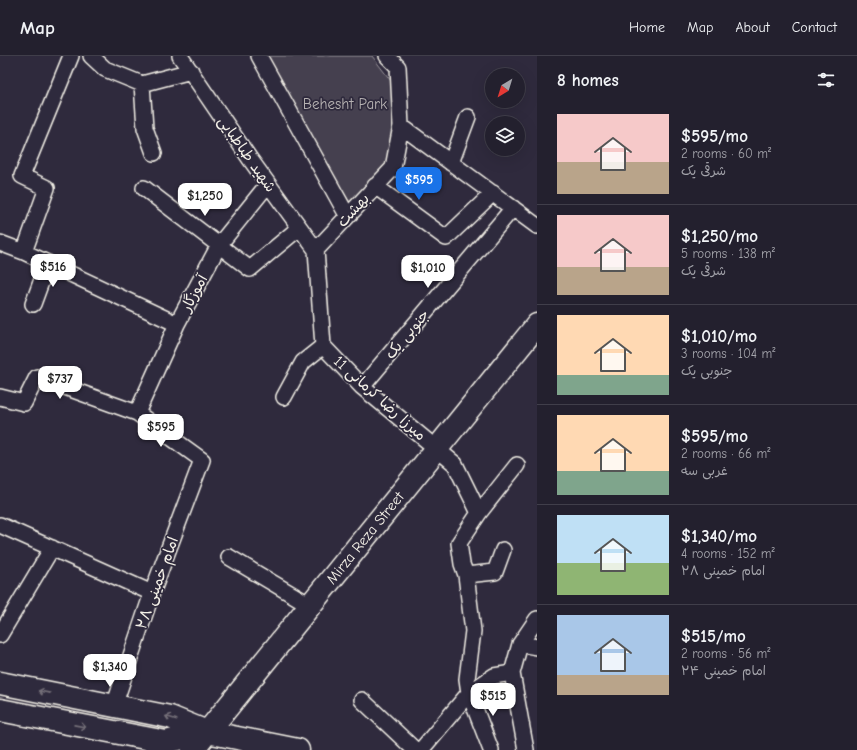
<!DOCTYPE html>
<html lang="en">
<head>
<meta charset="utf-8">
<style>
	:root { --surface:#23202e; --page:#2b2836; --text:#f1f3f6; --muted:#a3a3aa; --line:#403e4a; --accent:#1a73e8 }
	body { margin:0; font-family:"Comic Neue","Playpen Sans Arabic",sans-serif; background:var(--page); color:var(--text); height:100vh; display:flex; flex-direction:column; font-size:15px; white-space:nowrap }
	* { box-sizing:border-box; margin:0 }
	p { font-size:13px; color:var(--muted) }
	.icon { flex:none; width:22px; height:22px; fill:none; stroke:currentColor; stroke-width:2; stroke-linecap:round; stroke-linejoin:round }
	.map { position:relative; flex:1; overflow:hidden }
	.sheet { display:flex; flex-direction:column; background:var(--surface); width:320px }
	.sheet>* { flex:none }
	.needle { width:26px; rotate:218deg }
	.tools { position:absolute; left:485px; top:12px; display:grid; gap:8px }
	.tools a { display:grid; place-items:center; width:40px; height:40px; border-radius:50%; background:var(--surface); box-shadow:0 4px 16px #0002,0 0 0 1px var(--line); font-size:20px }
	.price { position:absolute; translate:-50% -34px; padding:0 9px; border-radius:8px; background:#fff; color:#222; font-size:13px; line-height:26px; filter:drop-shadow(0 1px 2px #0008) }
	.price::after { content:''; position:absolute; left:50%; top:24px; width:12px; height:9px; margin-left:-6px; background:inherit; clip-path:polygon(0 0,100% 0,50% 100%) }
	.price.selected { background:var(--accent); color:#fff }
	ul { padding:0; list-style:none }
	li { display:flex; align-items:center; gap:12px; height:100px; padding:0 20px }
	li+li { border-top:1px solid var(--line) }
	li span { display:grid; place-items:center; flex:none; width:112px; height:80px; border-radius:0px; color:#555 }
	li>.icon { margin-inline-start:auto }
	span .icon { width:48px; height:48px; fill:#fffc; stroke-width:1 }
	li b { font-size:17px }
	h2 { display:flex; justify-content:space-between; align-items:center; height:48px; padding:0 20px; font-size:17px }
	header { display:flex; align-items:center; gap:24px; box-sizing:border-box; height:56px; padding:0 20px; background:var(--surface); border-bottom:1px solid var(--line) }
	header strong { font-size:19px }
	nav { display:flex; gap:22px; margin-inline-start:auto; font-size:14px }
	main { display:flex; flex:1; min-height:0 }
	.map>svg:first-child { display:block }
	.green { fill:#454050; stroke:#9c989c }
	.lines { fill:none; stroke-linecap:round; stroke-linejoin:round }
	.minor-casing { stroke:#f4f1e8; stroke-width:18 }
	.secondary-casing { stroke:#f4f1e8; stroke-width:25 }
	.minor { stroke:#2f2a3d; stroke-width:15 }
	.secondary { stroke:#2f2a3d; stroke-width:22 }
	.oneway { stroke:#747079 }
	.labels { text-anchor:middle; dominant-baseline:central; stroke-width:3.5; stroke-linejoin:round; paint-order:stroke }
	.park-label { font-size:15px; fill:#b7b3b3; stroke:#2f2a3d }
	.street-label { font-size:15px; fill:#f4f1e8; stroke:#2f2a3d }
</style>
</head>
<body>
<header>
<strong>Map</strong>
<nav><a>Home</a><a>Map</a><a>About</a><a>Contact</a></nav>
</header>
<main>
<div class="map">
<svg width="537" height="694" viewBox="0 0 537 694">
	<rect width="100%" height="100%" fill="#2f2a3d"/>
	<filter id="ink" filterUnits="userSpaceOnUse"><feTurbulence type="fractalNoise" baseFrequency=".025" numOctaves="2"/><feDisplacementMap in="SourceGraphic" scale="8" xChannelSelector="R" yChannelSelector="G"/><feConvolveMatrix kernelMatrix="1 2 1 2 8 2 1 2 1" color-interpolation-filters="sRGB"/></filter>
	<g filter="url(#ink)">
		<path class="green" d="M264,0h108l19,25 5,38 -7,43 -38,42 -39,-61z"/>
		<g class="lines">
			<defs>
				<path id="minor" d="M91,0l14,13 37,15 3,44 9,25
					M180,0l70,103 66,91
					M259,0l88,159
					M142,28l49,-13
					M401,70l136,100
					M451,107l17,-46
					M375,130l71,52 47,-45
					M144,132l106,81 49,-41
					M0,187l24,9 153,72
					M316,194l7,96 39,41 93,77 24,49 -20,30 3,21 4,11 7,56 -6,48 2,14 22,57
					M316,194l77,-82 8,-42 -3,-59 -11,-11
					M24,196l23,-64 -25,-12 49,-120
					M33,248l15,-41
					M362,331l151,-179
					M0,341l24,6 13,-26 100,36 65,47 -50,133 -38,113
					M284,341l19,-35 20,-16
					M137,357l40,-89 42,-79 49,-61
					M479,457l38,-48
					M0,469l152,68
					M229,501l81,48
					M466,519l29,-3 8,-22
					M0,579l52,-87
					M520,588l17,3
					M362,644l53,50
					M421,694l48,-57 25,-17 18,-3
					M526,694l-14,-77 8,-29 17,-25"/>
				<path id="secondary" d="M0,627l170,34 37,15 91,18
					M0,654l166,32 41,-10
					M193,694l344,-425"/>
			</defs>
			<use href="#minor" class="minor-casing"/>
			<use href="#secondary" class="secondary-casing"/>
			<use href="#minor" class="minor"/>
			<use href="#secondary" class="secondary"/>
		</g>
		<defs><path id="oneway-shaft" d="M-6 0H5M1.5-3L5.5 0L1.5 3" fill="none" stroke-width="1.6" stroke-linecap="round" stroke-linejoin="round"/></defs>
		<g class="oneway">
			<use href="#oneway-shaft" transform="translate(44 636) rotate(-169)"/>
			<use href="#oneway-shaft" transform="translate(171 662) rotate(-163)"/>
			<use href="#oneway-shaft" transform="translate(80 670) rotate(11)"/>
		</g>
	</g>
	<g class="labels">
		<g class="park-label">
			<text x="345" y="48">Behesht Park</text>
		</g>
		<g class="street-label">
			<text transform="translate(247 98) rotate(55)">شهید طباطبایی</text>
			<text transform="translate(353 154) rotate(-47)">بهشت</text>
			<text transform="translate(194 237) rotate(-62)">آموزگار</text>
			<text transform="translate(407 278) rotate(-50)">جنوبی یک</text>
			<text transform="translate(380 342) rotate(42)">میرزا رضا کرمانی 11</text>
			<text transform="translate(365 482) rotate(-51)">Mirza Reza Street</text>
			<text transform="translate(157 527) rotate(-70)">امام خمینی ۲۸</text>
		</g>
	</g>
</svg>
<div class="tools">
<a><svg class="needle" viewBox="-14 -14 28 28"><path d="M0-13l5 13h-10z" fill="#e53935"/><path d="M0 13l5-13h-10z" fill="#a3a3aa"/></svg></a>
<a><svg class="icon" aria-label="layers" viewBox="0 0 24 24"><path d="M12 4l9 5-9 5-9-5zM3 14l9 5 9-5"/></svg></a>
</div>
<b class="price selected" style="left:419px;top:145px">$595</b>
<b class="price" style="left:205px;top:161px">$1,250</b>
<b class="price" style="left:53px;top:232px">$516</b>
<b class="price" style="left:428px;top:233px">$1,010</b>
<b class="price" style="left:60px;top:344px">$737</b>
<b class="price" style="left:161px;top:392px">$595</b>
<b class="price" style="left:110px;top:632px">$1,340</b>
<b class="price" style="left:493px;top:661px">$515</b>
</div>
<section class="sheet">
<h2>8 homes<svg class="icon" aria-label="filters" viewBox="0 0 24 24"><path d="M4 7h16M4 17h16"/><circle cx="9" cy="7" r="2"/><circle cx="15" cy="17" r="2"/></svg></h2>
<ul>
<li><span style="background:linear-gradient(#f6c9c9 60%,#b9a48a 0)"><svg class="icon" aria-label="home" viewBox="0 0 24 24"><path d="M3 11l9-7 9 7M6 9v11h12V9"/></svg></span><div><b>$595/mo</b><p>2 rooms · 60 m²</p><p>شرقی یک</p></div></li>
<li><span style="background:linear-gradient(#f6c9c9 65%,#b9a48a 0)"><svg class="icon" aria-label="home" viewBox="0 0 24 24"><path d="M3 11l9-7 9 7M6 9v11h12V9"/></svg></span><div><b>$1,250/mo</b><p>5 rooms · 138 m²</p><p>شرقی یک</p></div></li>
<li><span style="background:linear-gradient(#ffd9b3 75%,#7fa58c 0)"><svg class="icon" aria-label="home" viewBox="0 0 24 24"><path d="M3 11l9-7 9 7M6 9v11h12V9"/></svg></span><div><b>$1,010/mo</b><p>3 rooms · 104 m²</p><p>جنوبی یک</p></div></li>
<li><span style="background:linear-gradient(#ffd9b3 70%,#7fa58c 0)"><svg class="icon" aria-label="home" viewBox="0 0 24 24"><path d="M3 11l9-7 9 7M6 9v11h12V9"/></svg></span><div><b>$595/mo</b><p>2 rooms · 66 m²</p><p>غربی سه</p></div></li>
<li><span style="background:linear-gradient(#bfe0f5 60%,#8fb573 0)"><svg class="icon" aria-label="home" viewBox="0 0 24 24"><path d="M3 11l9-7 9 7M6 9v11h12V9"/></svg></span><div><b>$1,340/mo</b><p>4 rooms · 152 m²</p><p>امام خمینی ۲۸</p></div></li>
<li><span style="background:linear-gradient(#a9c7e8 75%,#b9a48a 0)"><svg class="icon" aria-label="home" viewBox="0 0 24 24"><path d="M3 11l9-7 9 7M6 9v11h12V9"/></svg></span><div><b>$515/mo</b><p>2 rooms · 56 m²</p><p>امام خمینی ۲۴</p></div></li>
</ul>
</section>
</main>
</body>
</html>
